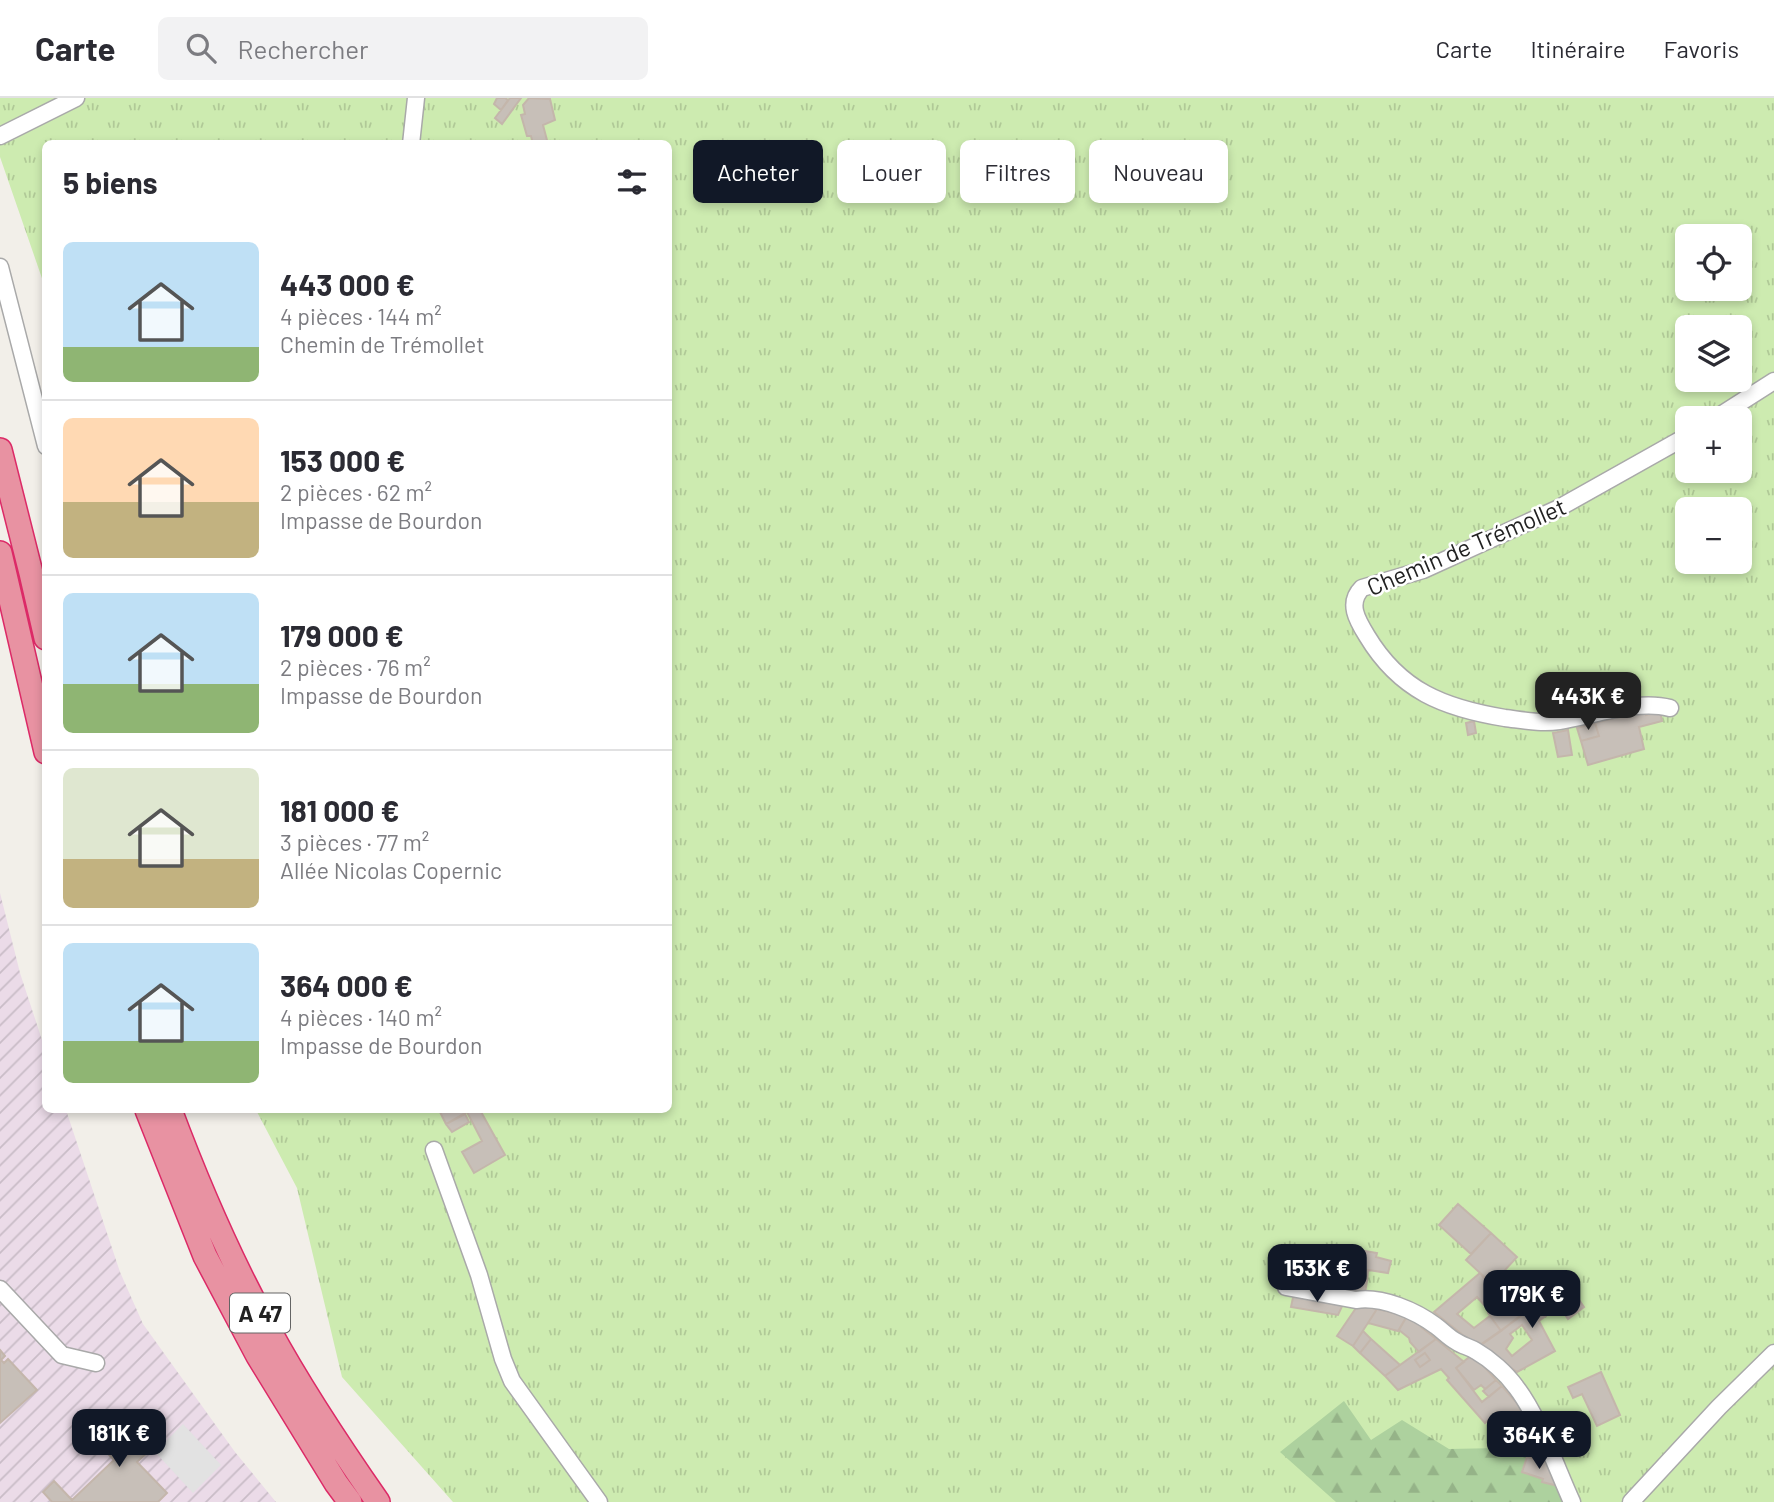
<!DOCTYPE html>
<html lang="fr">
<head>
<meta charset="utf-8">
<style>
	:root { --surface:#fff; --page:#f2f2f3; --text:#2b2b33; --muted:#7c7c81; --line:#e1e1e2; --accent:#111827 }
	body { margin:0; font-family:Barlow,sans-serif; background:var(--page); color:var(--text); height:100vh; display:flex; flex-direction:column; font-size:26px; white-space:nowrap }
	* { box-sizing:border-box; margin:0 }
	p { font-size:23px; color:var(--muted) }
	.icon { flex:none; width:38px; height:38px; fill:none; stroke:currentColor; stroke-width:2; stroke-linecap:round; stroke-linejoin:round }
	.map { position:relative; flex:1; overflow:hidden }
	.sheet { position:absolute; left:42px; top:42px; width:630px; height:973px; display:flex; flex-direction:column; background:var(--surface); border-radius:10px; box-shadow:0 4px 10px #0003 }
	.sheet>* { flex:none }
	.banner { position:absolute; left:693px; top:42px; width:665px; height:63px; display:flex; gap:14px }
	.controls { position:absolute; left:1675px; top:126px; display:grid; gap:14px }
	.controls a { display:grid; place-items:center; width:77px; height:77px; border-radius:10px; background:var(--surface); box-shadow:0 4px 10px #0003; font-size:35px }
	.price { position:absolute; translate:-50% -60px; padding:0 16px; border-radius:14px; background:var(--accent); color:#fff; font-size:23px; line-height:46px; filter:drop-shadow(0 2px 4px #0008) }
	.price::after { content:''; position:absolute; left:50%; top:42px; width:21px; height:16px; margin-left:-10px; background:inherit; clip-path:polygon(0 0,100% 0,50% 100%) }
	.price.current { background:#222; color:#fff }
	ul { padding:0; list-style:none }
	li { display:flex; align-items:center; gap:21px; height:175px; padding:0 21px }
	li+li { border-top:2px solid var(--line) }
	li span { display:grid; place-items:center; flex:none; width:196px; height:140px; border-radius:10px; color:#555 }
	li>.icon { margin-inline-start:auto }
	span .icon { width:84px; height:84px; fill:#fffc; stroke-width:1 }
	li b { font-size:30px }
	h2 { display:flex; justify-content:space-between; align-items:center; height:84px; padding:0 21px; font-size:30px }
	.tag { padding:0 24px; border-radius:10px; background:var(--surface); box-shadow:0 4px 10px #0003; font-size:24px; line-height:63px }
	.tag.current { background:var(--accent); color:#fff }
	header { display:flex; align-items:center; gap:42px; box-sizing:border-box; height:98px; padding:0 35px; background:var(--surface); border-bottom:2px solid var(--line) }
	header strong { font-size:33px }
	nav { display:flex; gap:38px; margin-inline-start:auto; font-size:24px }
	.search { width:490px; height:63px; background:var(--page); display:flex; align-items:center; gap:18px; box-sizing:border-box; padding:0 24px; border-radius:10px; color:var(--muted); font-size:26px }
	.map>svg:first-child { display:block }
	.industrial { fill:url(#industrial-furrows) }
	.grass { fill:url(#grass-tufts); fill-rule:evenodd }
	.forest { fill:url(#forest-firs) }
	.parking { fill:#e2e2e2 }
	.building { fill:#c7bfb8; stroke:#c4b6ab; stroke-width:2; fill-rule:evenodd }
	.lines { fill:none; stroke-linecap:round; stroke-linejoin:round }
	.minor-casing { stroke:#a9a9a9; stroke-width:19 }
	.highway-casing { stroke:#dc2a67; stroke-width:26 }
	.minor { stroke:#fff; stroke-width:16 }
	.highway { stroke:#e892a2; stroke-width:23 }
	.labels { text-anchor:middle; dominant-baseline:central; stroke-width:5; stroke-linejoin:round; paint-order:stroke }
	.shield { fill:#fff; stroke:#646464; stroke-width:2 }
	.shield-label { font-size:23px; font-weight:bold; fill:#222 }
	.street-label { font-size:24px; fill:#222; stroke:#fff }
</style>
</head>
<body>
<header>
<strong>Carte</strong>
<div class="search"><svg class="icon" aria-label="search" viewBox="0 0 24 24"><circle cx="10" cy="10" r="6"/><path d="M15 15l6 6"/></svg>Rechercher</div>
<nav><a>Carte</a><a>Itinéraire</a><a>Favoris</a></nav>
</header>
<div class="map">
<svg width="1774" height="1404" viewBox="0 0 1774 1404">
	<defs>
		<pattern id="industrial-furrows" width="10" height="10" patternUnits="userSpaceOnUse" patternTransform="scale(1.75)"><rect width="10" height="10" fill="#ebdbe8"/><path d="M-1 1l2-2M0 10L10 0M9 11l2-2" fill="none" stroke="#c9bcc7"/></pattern>
		<pattern id="grass-tufts" width="24" height="20" patternUnits="userSpaceOnUse" patternTransform="scale(1.75)"><rect width="24" height="20" fill="#cdebb0"/><path d="M3 7l-1-3M5 7V3M7 7l1-3M15 17l-1-3M17 17v-4M19 17l1-3" fill="none" stroke="#b0c997"/></pattern>
		<pattern id="forest-firs" width="22" height="20" patternUnits="userSpaceOnUse" patternTransform="scale(1.75)"><rect width="22" height="20" fill="#add19e"/><path d="M5 1l3.5 6h-7zM16 11l3.5 6h-7z" fill="#95b388"/></pattern>
	</defs>
	<rect width="100%" height="100%" fill="#f2efe9"/>
	<path class="industrial" d="M0,795l20,80 25,76 1,61h20l54,162 23,52 92,128 41,50h-276z"/>
	<path class="grass" d="M0,0h1774v1404h-1321l-111,-125 -45,-189 -41,-78h412v-966h-622l-1,143 -45,-130zM1687,138h53v53h-53zM1687,229h53v53h-53zM1687,320h53v53h-53zM1687,411h53v53h-53z"/>
	<path class="forest" d="M1344,1303l27,39 31,-20 47,29 49,-1 26,-36 46,90h-234l-56,-50z"/>
	<path class="parking" d="M183,1326l38,41 -28,28 -38,-41z"/>
	<path class="building" d="M497,0h8l3,2 -7,10 -7,-6z
		M510,0h11l-19,26 -7,-6z
		M529,0l21,1 5,21 -12,5 5,19h-15l-2,-8h-4l-6,-21 4,-1 -2,-9z
		M1645,612l1,5 14,-3 2,9 -23,6 5,22 -56,16 -7,-24 18,-5 -4,-13z
		M1474,623l2,12 -8,2 -2,-12z
		M1595,625l4,13 -18,5 -4,-13z
		M1568,632l4,25 -14,2 -5,-24z
		M439,1012h41l25,45 -31,18 -12,-21 20,-11 -15,-29 -21,12z
		M465,1016l4,8 -17,10 -6,-8z
		M1458,1106l33,29 -20,21 -32,-29z
		M1491,1135l26,24 -25,27 -26,-24z
		M1359,1152l18,3 -1,4 15,4 -3,12 -32,-5z
		M1349,1168l19,4 -1,11 -20,-3z
		M1480,1175l18,22 -14,10 -7,-8 -20,17 17,14 16,-12 11,15 -23,16 -44,-35z
		M1347,1180l20,3 -2,12 -20,1z
		M1564,1180l20,29 -16,12 -9,-13 -20,15 16,30 -38,21 -37,-27 37,-26zM1522,1227l10,15 -20,16 -6,-7 7,-11 -3,-4z
		M1516,1190l15,19 -30,24 -13,-18z
		M1538,1192l6,6 -13,11 -5,-6z
		M1294,1195l50,9 -6,13 -47,-8z
		M1358,1207l19,4 -24,37 -16,-10z
		M1377,1211l30,7 -9,15 -30,-8z
		M1407,1218l15,9 -1,2 15,12 -17,13 -9,-10 -1,-4 -10,-8z
		M1363,1233l8,8 -11,14 -7,-7z
		M1371,1241l29,26 -15,11 -25,-23z
		M1436,1241l28,23 -8,6 26,34 20,-16 21,24 -16,13 -10,-11 -12,11 -38,-43 2,-2 -8,-9 -43,21 -13,-14zM1425,1255l5,7 -10,7 -5,-7z
		M0,1252l5,6 -4,4 3,3 4,-4 29,31 -37,33z
		M1425,1255l5,7 -10,7 -5,-7z
		M1473,1256l23,26 -11,9 -4,-4 -7,5 -18,-22z
		M1601,1274l19,43 -23,11 -15,-32 -9,4 -5,-11z
		M1496,1282l6,6 -13,11 -6,-6z
		M129,1314l29,31 -21,19 30,31 -9,9h-106l-9,-10 11,-11 18,19 42,-40 -17,-18z
		M1527,1359l20,5 11,24 -16,-4 1,-3 -21,-7z"/>
	<g class="lines">
		<defs>
			<path id="minor" d="M0,38l76,-38
				M411,46l5,-46
				M0,169l46,179
				M1716,320l58,-37
				M1670,610c-33,-9 -78,8 -111,13 -18,3 -37,-1 -54,-3 -61,-10 -105,-27 -138,-82 -10,-16 -20,-33 -5,-48l61,-18 134,-61 130,-73
				M434,1052l45,125 24,84 9,22 87,121
				M1286,1189l70,13c26,-4 60,11 80,26 7,5 13,12 21,16 6,4 13,5 19,9 14,8 30,22 40,36 23,30 40,80 56,115
				M0,1191l62,66 34,8
				M1631,1404l88,-95 55,-54"/>
			<path id="highway" d="M0,352l31,123 15,65
				M0,455l46,199
				M147,1012l58,146 53,100 78,127 14,19
				M170,1012c28,75 60,149 99,220 32,59 70,116 109,172"/>
		</defs>
		<use href="#minor" class="minor-casing"/>
		<use href="#highway" class="highway-casing"/>
		<use href="#minor" class="minor"/>
		<use href="#highway" class="highway"/>
	</g>
	<g class="labels">
		<rect class="shield" x="230" y="1195.5" width="60" height="39" rx="5"/>
		<g class="shield-label">
			<text x="260" y="1215">A 47</text>
		</g>
		<g class="street-label">
			<text transform="translate(1466 448) rotate(-23)">Chemin de Trémollet</text>
		</g>
	</g>
</svg>
<div class="controls">
<a><svg class="icon" aria-label="locate" viewBox="0 0 24 24"><circle cx="12" cy="12" r="6"/><path d="M12 2v4M12 18v4M2 12h4M18 12h4"/></svg></a>
<a><svg class="icon" aria-label="layers" viewBox="0 0 24 24"><path d="M12 4l9 5-9 5-9-5zM3 14l9 5 9-5"/></svg></a>
<a>+</a>
<a>−</a>
</div>
<b class="price current" style="left:1588px;top:634px">443K €</b>
<b class="price" style="left:1317px;top:1206px">153K €</b>
<b class="price" style="left:1532px;top:1232px">179K €</b>
<b class="price" style="left:119px;top:1371px">181K €</b>
<b class="price" style="left:1539px;top:1373px">364K €</b>
<div class="banner">
<a class="tag current">Acheter</a>
<a class="tag">Louer</a>
<a class="tag">Filtres</a>
<a class="tag">Nouveau</a>
</div>
<section class="sheet">
<h2>5 biens<svg class="icon" aria-label="filters" viewBox="0 0 24 24"><path d="M4 7h16M4 17h16"/><circle cx="9" cy="7" r="2"/><circle cx="15" cy="17" r="2"/></svg></h2>
<ul>
<li><span style="background:linear-gradient(#bfe0f5 75%,#8fb573 0)"><svg class="icon" aria-label="home" viewBox="0 0 24 24"><path d="M3 11l9-7 9 7M6 9v11h12V9"/></svg></span><div><b>443 000 €</b><p>4 pièces · 144 m²</p><p>Chemin de Trémollet</p></div></li>
<li><span style="background:linear-gradient(#ffd9b3 60%,#c2b280 0)"><svg class="icon" aria-label="home" viewBox="0 0 24 24"><path d="M3 11l9-7 9 7M6 9v11h12V9"/></svg></span><div><b>153 000 €</b><p>2 pièces · 62 m²</p><p>Impasse de Bourdon</p></div></li>
<li><span style="background:linear-gradient(#bfe0f5 65%,#8fb573 0)"><svg class="icon" aria-label="home" viewBox="0 0 24 24"><path d="M3 11l9-7 9 7M6 9v11h12V9"/></svg></span><div><b>179 000 €</b><p>2 pièces · 76 m²</p><p>Impasse de Bourdon</p></div></li>
<li><span style="background:linear-gradient(#dfe7d0 65%,#c2b280 0)"><svg class="icon" aria-label="home" viewBox="0 0 24 24"><path d="M3 11l9-7 9 7M6 9v11h12V9"/></svg></span><div><b>181 000 €</b><p>3 pièces · 77 m²</p><p>Allée Nicolas Copernic</p></div></li>
<li><span style="background:linear-gradient(#bfe0f5 70%,#8fb573 0)"><svg class="icon" aria-label="home" viewBox="0 0 24 24"><path d="M3 11l9-7 9 7M6 9v11h12V9"/></svg></span><div><b>364 000 €</b><p>4 pièces · 140 m²</p><p>Impasse de Bourdon</p></div></li>
</ul>
</section>
</div>
</body>
</html>
